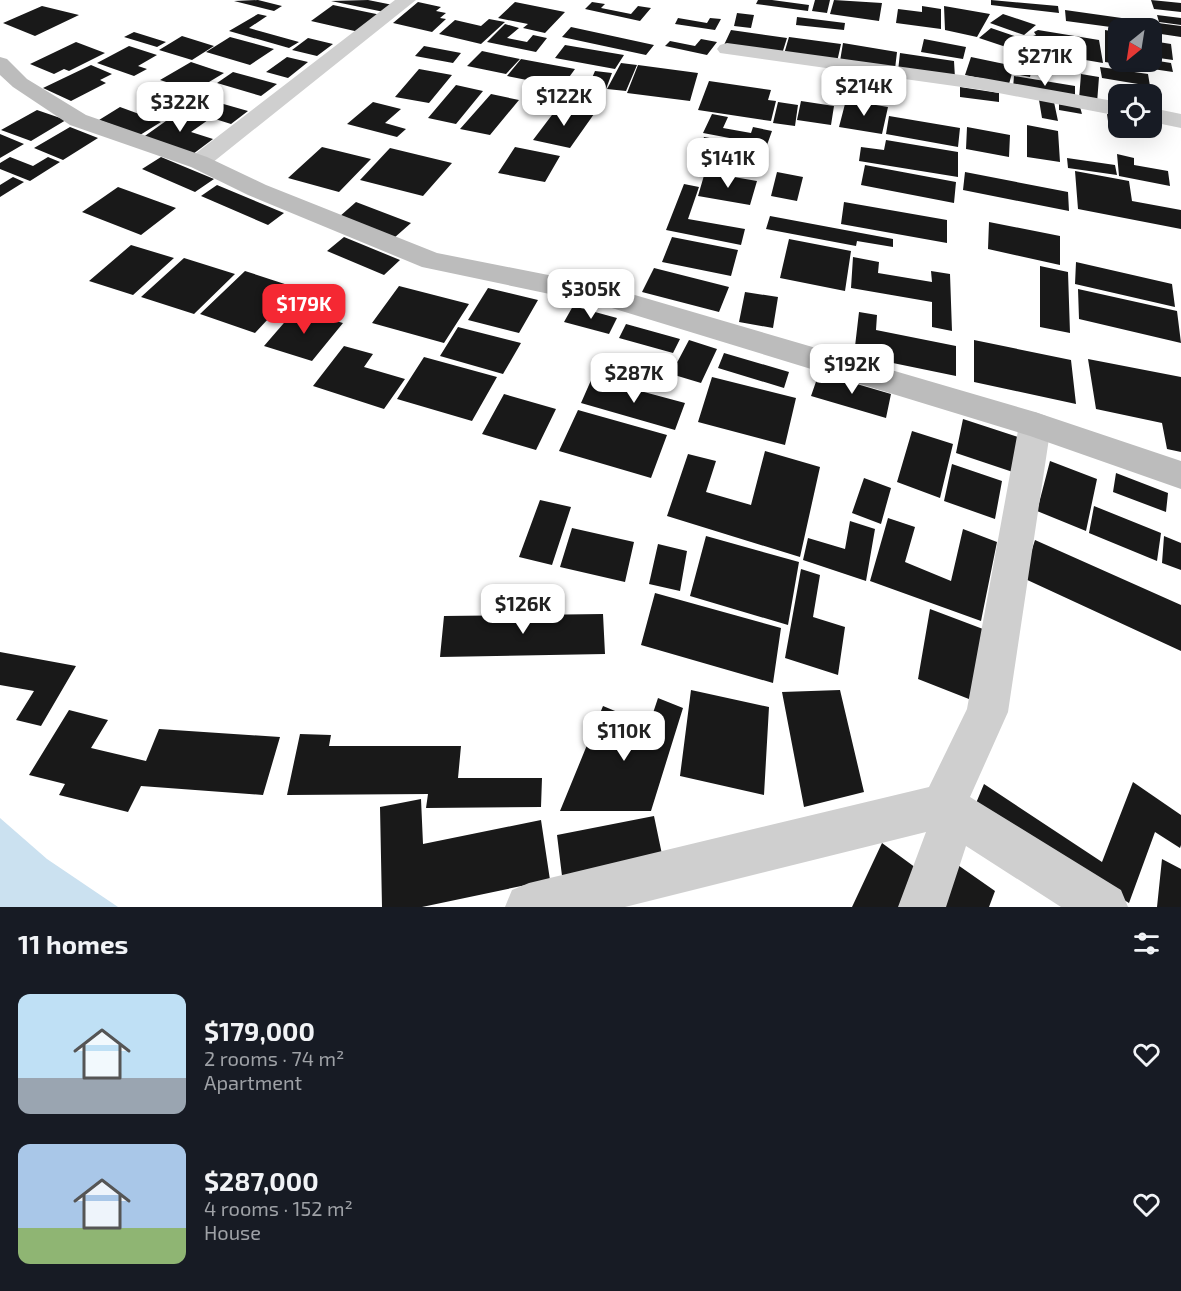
<!DOCTYPE html>
<html lang="en">
<head>
<meta charset="utf-8">
<style>
	:root { --surface:#171b24; --page:#20242c; --text:#f1f3f6; --muted:#9ea1a6; --accent:#f52833 }
	body { margin:0; font-family:"Exo 2",sans-serif; background:var(--page); color:var(--text); height:100vh; display:flex; flex-direction:column; font-size:22px; white-space:nowrap }
	* { box-sizing:border-box; margin:0 }
	p { font-size:20px; color:var(--muted) }
	.icon { flex:none; width:33px; height:33px; fill:none; stroke:currentColor; stroke-width:2; stroke-linecap:round; stroke-linejoin:round }
	.map { position:relative; height:907px; overflow:hidden }
	.sheet { display:flex; flex-direction:column; background:var(--surface); flex:1 }
	.sheet>* { flex:none }
	.needle { width:39px; rotate:210deg }
	.controls { position:absolute; left:1108px; top:18px; display:grid; gap:12px }
	.controls a { display:grid; place-items:center; width:54px; height:54px; border-radius:12px; background:var(--surface); box-shadow:0 6px 24px #0002; font-size:30px }
	.price { position:absolute; translate:-50% -51px; padding:0 14px; border-radius:12px; background:#fff; color:#222; font-size:20px; line-height:39px; filter:drop-shadow(0 2px 3px #0008) }
	.price::after { content:''; position:absolute; left:50%; top:36px; width:18px; height:14px; margin-left:-9px; background:inherit; clip-path:polygon(0 0,100% 0,50% 100%) }
	.price.selected { background:var(--accent); color:#fff }
	ul { padding:0; list-style:none }
	li { display:flex; align-items:center; gap:18px; height:150px; padding:0 18px }
	li span { display:grid; place-items:center; flex:none; width:168px; height:120px; border-radius:12px; color:#555 }
	li>.icon { margin-inline-start:auto }
	span .icon { width:72px; height:72px; fill:#fffc; stroke-width:1 }
	li b { font-size:26px }
	h2 { display:flex; justify-content:space-between; align-items:center; height:72px; padding:0 18px; font-size:26px }
	.map>svg:first-child { display:block }
	.water { fill:#cbe1f0 }
	.building { fill:#191919 }
	.lines { fill:none; stroke-linecap:round; stroke-linejoin:round }
	.street { fill:#cfcfcf; fill-rule:evenodd }
	.secondary { fill:#bcbcbc; fill-rule:evenodd }
</style>
</head>
<body>
<div class="map">
<svg width="1181" height="907" viewBox="0 0 1181 907">
	<rect width="100%" height="100%" fill="#fff"/>
	<path class="water" d="M0,818l47,41 71,48h-118z"/>
	<path class="building" d="M258,0l24,6 -8,5 -40,-10z
		M368,0l25,5 -9,7 -53,-11z
		M758,0h14l37,5 -1,6 -52,-7z
		M815,0h15l-3,13 -15,-2z
		M834,0l48,3 -3,18 -49,-7z
		M991,0l67,6 1,7 -68,-8z
		M1151,0l30,3v9l-27,-3z
		M418,2l23,5 -5,4 10,2 -6,5 6,1 -14,13 -39,-9z
		M515,2l50,10 -20,21 -22,-5 5,-4 -30,-6z
		M592,2l13,2 -4,4 30,6 7,-8 13,2 -11,13 -55,-12z
		M333,5l48,10 -22,17 -48,-11z
		M42,6l37,9 -44,21 -32,-13z
		M922,6l19,3v20l-45,-6 2,-14 24,3z
		M944,6l46,8 -13,23 -32,-7z
		M1065,10l85,12 2,6h-34l-52,-7z
		M737,13l17,2 -3,13 -17,-2z
		M258,14l9,2 -18,12 50,14 -10,6 -60,-17z
		M1003,14l33,11 -12,10 -34,-12z
		M1157,15l24,3v7l-22,-3z
		M797,17l48,6 -1,7 -48,-5z
		M678,18l29,5 3,-5 11,1 -6,11 -40,-6z
		M489,19l16,3 -24,22 -42,-10 16,-14 26,6z
		M1158,23l23,3v11l-20,-3z
		M505,24l14,4 -12,10 20,4 6,-7 14,3 -11,14 -49,-10z
		M571,27l83,18 -8,10 -84,-18z
		M991,28l29,10 -11,10 -30,-10z
		M731,30l56,8 -5,16 -58,-9z
		M1038,30l61,10 4,23 -76,-13 -7,-5 7,-7 9,-3 -2,-3z
		M1105,30l12,2 2,30 33,-2 19,3 2,9 -68,-10z
		M134,32l32,10 -9,5 -33,-10z
		M182,36l32,10 -22,14 -33,-10z
		M230,37l44,12 -24,16 -44,-13z
		M789,37l52,7 -4,18 -53,-8z
		M308,38l25,6 -16,12 -25,-6z
		M701,39l16,3 -10,13 -42,-9 5,-5 25,5z
		M924,39l42,8 -3,12 -42,-7z
		M1152,41l19,3 2,16 -21,-3z
		M76,42l29,11 -36,18 -5,-2 -10,5 -24,-10z
		M843,43l54,9 -2,17 -55,-8z
		M565,45l59,10 -9,14 -60,-11z
		M129,46l28,9 -19,11 9,3 -13,7 -37,-13z
		M424,46l37,7 -8,10 -38,-7z
		M482,51l38,8 -14,15 -39,-8z
		M900,53l54,8 1,17 -57,-7z
		M1019,56l15,3 -4,18 -15,-3z
		M287,57l21,5 -20,16 -22,-6z
		M971,57l43,9 -5,18 -44,-9z
		M521,59l54,10 -13,18 -55,-11z
		M191,62l33,11 -30,18 -34,-11z
		M621,63l16,2 -11,26 -19,-2z
		M91,65l21,9 -12,6 6,3 -35,18 -28,-13z
		M638,65l60,8 -8,28 -63,-8z
		M1100,67l48,7 2,12 -48,-8z
		M419,69l33,6 -23,28 -34,-6z
		M595,71l17,2 -6,16 -18,-2z
		M233,72l44,12 -16,12 -44,-13z
		M1081,74l18,3 -2,26 -18,-4z
		M1014,76l61,10v13l-62,-11z
		M862,79l19,2 -2,23 -19,-3z
		M709,81l62,9 -3,10 8,1 -5,20 -73,-11z
		M456,85l27,6 -27,33 -28,-6z
		M1130,86l16,3 1,5h-16z
		M960,87l39,6v9l-39,-5z
		M491,94l28,6 -29,35 -30,-6z
		M846,100l42,7 -6,27 -43,-7z
		M1039,100l15,2 4,19 -16,-3z
		M213,101l35,10 -17,13 -35,-11z
		M801,101l33,5 -3,19 -34,-5z
		M373,102l28,7 -16,14 21,6 -9,8 -50,-13z
		M778,102l20,3 -3,21 -22,-3z
		M1059,104l21,3 2,7 -23,-4z
		M120,107l41,15 -21,13 -41,-15z
		M558,107l36,7 -24,34 -37,-8z
		M37,110l29,10 -35,21 -30,-11z
		M180,111l28,9 -17,12 22,7 -20,15 -51,-16z
		M712,114l16,3 -5,11 28,5 2,-6 19,4 -5,14 -64,-12z
		M1107,114l12,2v12h7l1,3 -18,-3z
		M889,116l71,12 -2,19 -72,-13z
		M1027,125l31,6 2,31 -33,-5z
		M70,127l28,11 -35,22 -29,-12z
		M967,127l43,8 -1,22 -43,-8z
		M0,134l24,10 -24,14z
		M704,137l17,3 -3,7 48,8 -5,16 -65,-12z
		M886,140l72,12v25l-99,-16 2,-14 23,3z
		M322,147l49,12 -32,33 -51,-14z
		M515,147l45,9 -15,26 -47,-9z
		M390,148l62,15 -29,33 -63,-16z
		M1117,154l17,4v7l34,6 2,15 -51,-10z
		M10,157l23,9 15,-9 12,5 -30,19 -30,-12v-6z
		M161,157l53,22 -19,13 -53,-23z
		M1067,158l48,7 2,10 -49,-7z
		M865,165l91,17 -2,21 -93,-18z
		M1075,171l54,10 3,20 49,9v19l-103,-20z
		M705,172l52,9 -7,24 -52,-9z
		M777,172l26,5 -6,24 -26,-5z
		M965,172l103,20 1,19 -106,-21z
		M13,177l11,5 -24,15v-12z
		M684,184l15,3 -11,32 57,10 -4,16 -75,-15z
		M217,185l67,28 -16,12 -67,-29z
		M118,187l58,21 -35,27 -59,-23z
		M356,202l55,21 -17,15 -55,-21z
		M844,202l103,18v23l-106,-19z
		M770,216l123,23v8l-36,-6 -1,5 -90,-17z
		M989,222l71,14v29l-72,-16z
		M344,237l56,23 -16,15 -57,-24z
		M672,237l66,13 -7,26 -69,-14z
		M789,239l62,12 -6,40 -65,-13z
		M131,245l43,13 -41,37 -44,-14z
		M853,257l26,5 -1,11 54,9 -1,-11 19,3 2,57 -20,-4v-25l-81,-14z
		M184,258l51,16 -41,40 -53,-17z
		M1076,262l96,22 3,23 -100,-23z
		M1040,266l28,6 2,61 -30,-6z
		M654,268l75,19 -10,25 -77,-20z
		M245,271l52,17 -42,45 -55,-19z
		M399,286l70,18 -25,39 -72,-20z
		M488,288l50,12 -19,33 -51,-13z
		M1078,289l99,22 4,32 -102,-24z
		M745,292l33,5 -5,31 -34,-6z
		M573,306l44,12 -8,16 -45,-12z
		M296,309l47,14 -31,38 -48,-15z
		M859,312l18,3 -1,15 80,16v30l-102,-21z
		M626,324l54,15 -7,14 -54,-15z
		M458,327l63,16 -18,31 -63,-18z
		M689,340l28,9 -16,34 -30,-9z
		M974,340l97,20 5,44 -102,-22z
		M344,346l29,8 -9,13 41,12 -21,30 -71,-23z
		M724,353l65,19 -5,16 -66,-20z
		M424,357l73,20 -25,44 -75,-22z
		M1088,359l93,18v75l-14,-3 -5,-26 -66,-14z
		M819,373l72,21 -5,24 -75,-22z
		M712,377l84,21 -11,47 -87,-23z
		M592,378l93,25 -10,27 -94,-27z
		M504,394l52,15 -20,41 -54,-16z
		M578,410l89,25 -16,43 -92,-27z
		M963,419l61,20 -5,35 -63,-21z
		M912,431l41,13 -13,54 -43,-16z
		M765,451l55,16 -20,90 -133,-41 21,-62 28,7 -10,31 45,13z
		M1050,461l47,18 -11,52 -49,-20z
		M952,464l50,17 -7,38 -51,-18z
		M1116,473l52,20 -2,19 -53,-20z
		M864,478l27,10 -10,36 -29,-11z
		M540,500l31,7 -19,58 -33,-8z
		M1094,506l67,27 -4,28 -68,-28z
		M888,518l27,9 -10,35 46,19 12,-52 34,13 -16,79 -111,-40z
		M850,521l25,8 -9,52 -63,-21 5,-22 37,11z
		M572,528l62,14 -9,40 -65,-15z
		M706,536l93,26 -11,63 -98,-29z
		M1164,536l17,7v27l-19,-7z
		M1035,540l146,65v46l-158,-73z
		M658,544l29,7 -7,40 -31,-7z
		M801,569l19,6 -7,42 32,10 -7,48 -53,-17z
		M655,593l126,35 -8,55 -132,-38z
		M930,609l53,20 -9,72 -56,-22z
		M603,614l2,40 -165,3 4,-41z
		M0,652l76,14 -35,60 -25,-6 18,-29 -34,-6z
		M691,690l78,17 -5,88 -84,-19z
		M840,690l24,102 -60,15 -22,-115z
		M658,698l25,10 -32,103h-91l43,-105 46,19z
		M69,710l39,10 -17,28 55,13 13,-32 121,8 -17,58 -122,-9 -13,26 -69,-17 6,-11 -36,-9z
		M300,734l31,1 -2,11h132l-3,32h84l-1,29 -115,1 2,-14 -141,1z
		M1133,782l48,33v30l-1,3 -25,-16 -26,71 -155,-95 10,-24 118,78z
		M421,799l2,45 118,-24 9,60 -128,27h-40l-2,-100z
		M654,816l10,48 -101,20 -6,-49z
		M882,843l45,33 -13,31h-62z
		M1162,859l19,10v38h-24z
		M955,863l40,28 -6,16h-50z"/>
	<g class="lines">
		<path class="street" d="M395,0h21l-209,167h-16l-4,-5 4,-5z
			M727,43l256,35 136,24v14l-136,-26 -263,-37 -3,-4 3,-4z
			M1152,108l29,6v14l-29,-6z
			M1035,412l11,4 5,9 -43,287 -38,85 151,93 7,17h-67l-95,-61 -20,61h-48l28,-75 -301,75h-120l7,-17 17,-7 400,-96 38,-78 52,-284 5,-9z"/>
		<path class="secondary" d="M0,57l7,2 20,20 59,36 121,42 59,28 171,68 167,33 431,126 146,49v28l-151,-53 -428,-131 -180,-38 -174,-72 -57,-28 -121,-42 -57,-38 -13,-12z"/>
	</g>
</svg>
<div class="controls">
<a><svg class="needle" viewBox="-14 -14 28 28"><path d="M0-13l5 13h-10z" fill="#e53935"/><path d="M0 13l5-13h-10z" fill="#9ea1a6"/></svg></a>
<a><svg class="icon" aria-label="locate" viewBox="0 0 24 24"><circle cx="12" cy="12" r="6"/><path d="M12 2v4M12 18v4M2 12h4M18 12h4"/></svg></a>
</div>
<b class="price" style="left:1045px;top:87px">$271K</b>
<b class="price" style="left:864px;top:117px">$214K</b>
<b class="price" style="left:564px;top:127px">$122K</b>
<b class="price" style="left:180px;top:133px">$322K</b>
<b class="price" style="left:728px;top:189px">$141K</b>
<b class="price" style="left:591px;top:320px">$305K</b>
<b class="price selected" style="left:304px;top:335px">$179K</b>
<b class="price" style="left:852px;top:395px">$192K</b>
<b class="price" style="left:634px;top:404px">$287K</b>
<b class="price" style="left:523px;top:635px">$126K</b>
<b class="price" style="left:624px;top:762px">$110K</b>
</div>
<section class="sheet">
<h2>11 homes<svg class="icon" aria-label="filters" viewBox="0 0 24 24"><path d="M4 7h16M4 17h16"/><circle cx="9" cy="7" r="2"/><circle cx="15" cy="17" r="2"/></svg></h2>
<ul>
<li><span style="background:linear-gradient(#bfe0f5 70%,#9aa5b1 0)"><svg class="icon" aria-label="home" viewBox="0 0 24 24"><path d="M3 11l9-7 9 7M6 9v11h12V9"/></svg></span><div><b>$179,000</b><p>2 rooms · 74 m²</p><p>Apartment</p></div><svg class="icon" aria-label="heart" viewBox="0 0 24 24"><path d="M12 20l-8-8c-3-5 5-10 8-4 3-6 11-1 8 4z"/></svg></li>
<li><span style="background:linear-gradient(#a9c7e8 70%,#8fb573 0)"><svg class="icon" aria-label="home" viewBox="0 0 24 24"><path d="M3 11l9-7 9 7M6 9v11h12V9"/></svg></span><div><b>$287,000</b><p>4 rooms · 152 m²</p><p>House</p></div><svg class="icon" aria-label="heart" viewBox="0 0 24 24"><path d="M12 20l-8-8c-3-5 5-10 8-4 3-6 11-1 8 4z"/></svg></li>
</ul>
</section>
</body>
</html>
